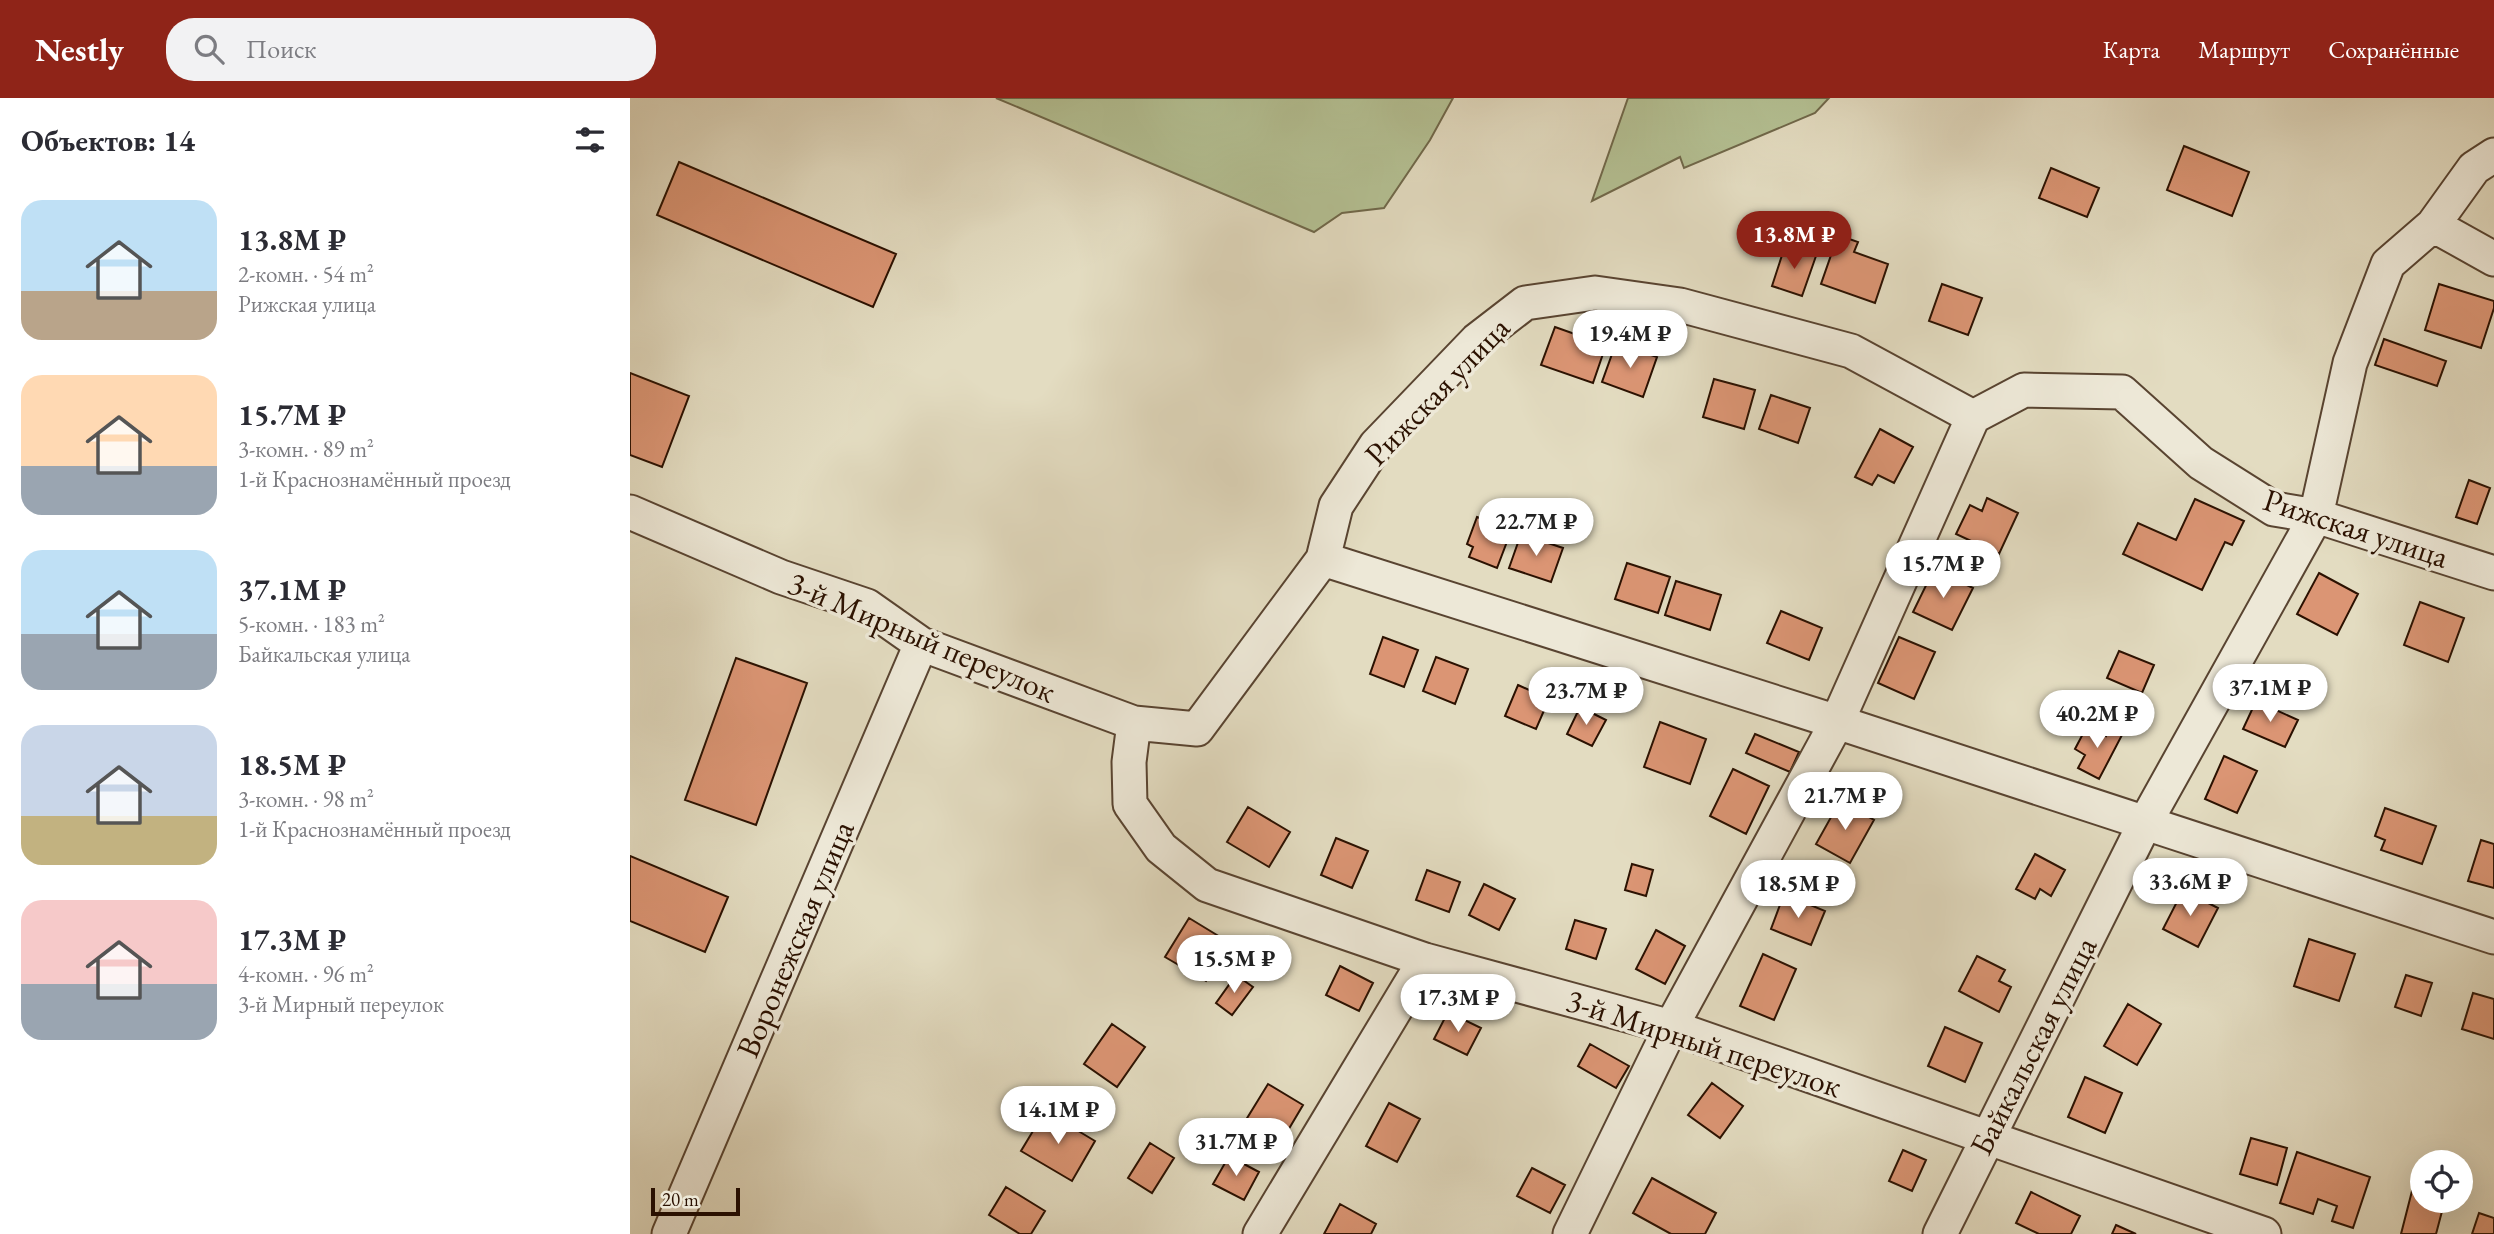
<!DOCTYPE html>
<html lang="ru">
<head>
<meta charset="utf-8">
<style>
	:root { --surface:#fff; --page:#f2f2f3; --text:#2b2b33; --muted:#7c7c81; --accent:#8f2418 }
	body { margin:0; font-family:"EB Garamond",serif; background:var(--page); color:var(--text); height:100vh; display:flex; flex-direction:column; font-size:26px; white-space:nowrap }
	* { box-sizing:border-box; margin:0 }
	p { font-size:23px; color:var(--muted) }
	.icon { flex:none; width:38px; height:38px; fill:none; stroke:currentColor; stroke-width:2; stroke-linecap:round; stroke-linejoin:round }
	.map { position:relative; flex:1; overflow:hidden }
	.panel { display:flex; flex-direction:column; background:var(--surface); width:630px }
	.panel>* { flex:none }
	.controls { position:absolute; left:1780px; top:1052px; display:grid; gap:14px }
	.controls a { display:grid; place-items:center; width:63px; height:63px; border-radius:50%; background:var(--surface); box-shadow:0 7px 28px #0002; font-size:35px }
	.scale { position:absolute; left:21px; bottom:18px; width:89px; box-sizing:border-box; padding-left:7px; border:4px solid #2b1101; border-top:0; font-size:19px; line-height:24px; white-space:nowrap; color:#2b1101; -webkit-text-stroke:5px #ede8d7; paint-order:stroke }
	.price { position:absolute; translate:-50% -60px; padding:0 16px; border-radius:24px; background:#fff; color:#222; font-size:23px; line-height:46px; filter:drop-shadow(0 2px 4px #0008) }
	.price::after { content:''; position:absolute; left:50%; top:42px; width:21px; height:16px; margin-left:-10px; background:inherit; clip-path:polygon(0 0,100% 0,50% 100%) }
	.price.on { background:var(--accent); color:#fff }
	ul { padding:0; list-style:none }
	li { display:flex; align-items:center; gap:21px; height:175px; padding:0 21px }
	li span { display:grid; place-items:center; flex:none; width:196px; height:140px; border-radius:21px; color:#555 }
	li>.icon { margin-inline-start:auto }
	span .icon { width:84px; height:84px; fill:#fffc; stroke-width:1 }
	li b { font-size:30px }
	h2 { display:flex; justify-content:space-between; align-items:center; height:84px; padding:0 21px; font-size:30px }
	header { display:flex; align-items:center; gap:42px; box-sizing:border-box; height:98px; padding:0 35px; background:var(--accent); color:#fff }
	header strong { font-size:33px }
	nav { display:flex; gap:38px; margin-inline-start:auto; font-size:24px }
	.search { width:490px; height:63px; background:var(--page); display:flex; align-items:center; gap:18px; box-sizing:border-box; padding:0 24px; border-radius:28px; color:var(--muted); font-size:26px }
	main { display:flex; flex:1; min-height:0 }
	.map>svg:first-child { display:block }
	.green { fill:#b4c093; stroke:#70684a; stroke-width:2 }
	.building { fill:#db9574; stroke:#2b1101; stroke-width:2 }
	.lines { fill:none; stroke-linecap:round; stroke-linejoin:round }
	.minor-casing { stroke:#594431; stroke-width:37 }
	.minor { stroke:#ede8d7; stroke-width:33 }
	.labels { text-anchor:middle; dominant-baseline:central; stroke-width:7; stroke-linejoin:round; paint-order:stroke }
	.street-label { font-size:32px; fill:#2b1101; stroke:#ede8d7 }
</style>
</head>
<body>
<header>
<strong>Nestly</strong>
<div class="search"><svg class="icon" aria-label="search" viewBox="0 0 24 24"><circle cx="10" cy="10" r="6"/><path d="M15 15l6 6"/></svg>Поиск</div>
<nav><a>Карта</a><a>Маршрут</a><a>Сохранённые</a></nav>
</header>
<main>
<section class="panel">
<h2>Объектов: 14<svg class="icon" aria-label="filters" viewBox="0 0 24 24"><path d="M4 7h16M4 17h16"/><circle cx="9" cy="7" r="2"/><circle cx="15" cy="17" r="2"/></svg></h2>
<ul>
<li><span style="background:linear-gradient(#bfe0f5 65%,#b9a48a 0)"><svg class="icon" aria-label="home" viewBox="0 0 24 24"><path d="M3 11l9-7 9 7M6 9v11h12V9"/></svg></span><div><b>13.8M ₽</b><p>2-комн. · 54 m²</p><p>Рижская улица</p></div></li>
<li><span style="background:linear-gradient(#ffd9b3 65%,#9aa5b1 0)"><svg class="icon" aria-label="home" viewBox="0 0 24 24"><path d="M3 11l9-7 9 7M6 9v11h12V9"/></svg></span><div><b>15.7M ₽</b><p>3-комн. · 89 m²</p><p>1-й Краснознамённый проезд</p></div></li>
<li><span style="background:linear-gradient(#bfe0f5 60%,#9aa5b1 0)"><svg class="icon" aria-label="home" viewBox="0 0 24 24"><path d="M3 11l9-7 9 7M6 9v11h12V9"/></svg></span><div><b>37.1M ₽</b><p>5-комн. · 183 m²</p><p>Байкальская улица</p></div></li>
<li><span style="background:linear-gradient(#c9d6e8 65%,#c2b280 0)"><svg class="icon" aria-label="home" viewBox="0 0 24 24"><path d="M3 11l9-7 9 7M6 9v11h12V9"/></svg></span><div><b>18.5M ₽</b><p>3-комн. · 98 m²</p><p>1-й Краснознамённый проезд</p></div></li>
<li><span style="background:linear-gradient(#f6c9c9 60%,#9aa5b1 0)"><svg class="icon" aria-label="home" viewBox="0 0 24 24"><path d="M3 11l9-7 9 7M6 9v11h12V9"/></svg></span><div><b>17.3M ₽</b><p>4-комн. · 96 m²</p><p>3-й Мирный переулок</p></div></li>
</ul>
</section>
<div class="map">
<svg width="1864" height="1136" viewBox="0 0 1864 1136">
	<rect width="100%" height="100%" fill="#e3dcc1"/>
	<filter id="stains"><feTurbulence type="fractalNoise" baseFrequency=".00286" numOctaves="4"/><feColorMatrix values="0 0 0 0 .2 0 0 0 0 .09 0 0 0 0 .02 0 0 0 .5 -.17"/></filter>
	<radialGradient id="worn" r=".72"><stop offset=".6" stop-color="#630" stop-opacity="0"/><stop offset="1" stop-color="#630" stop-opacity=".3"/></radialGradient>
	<path class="green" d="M366,0h457l-23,42 -46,68 -42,5 -28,19z
		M998,0h201l-14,15 -131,55 -4,-11 -88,44z"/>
	<path class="building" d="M1554,48l65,26 -17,44 -65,-26z
		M49,64l217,92 -23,53 -216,-92z
		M1421,70l48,20 -12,29 -48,-19z
		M1208,137l20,7 -4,10 34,12 -13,39 -54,-19z
		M1155,148l31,10 -14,40 -30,-10z
		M1312,186l40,14 -14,37 -39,-14z
		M1809,186l55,17v7l-13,40 -56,-18z
		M925,229l51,18 -13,38 -52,-18z
		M1754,241l62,22 -9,25 -62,-21z
		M986,245l41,14 -14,40 -41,-15z
		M0,275l59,23 -27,71 -32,-12z
		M1084,281l41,11 -11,39 -41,-12z
		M1141,297l39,13 -12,35 -39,-14z
		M1250,331l33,18 -19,36 -16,-8 -6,10 -17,-8z
		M1839,382l21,8 -13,36 -21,-7z
		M1357,400l31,15 -19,41 -43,-20 14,-29 12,6z
		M1565,401l49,22 -12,24 -7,-3 -23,48 -79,-36 15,-31 38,17z
		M847,419l34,14 -14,37 -28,-11 4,-10 -6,-3z
		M891,436l42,14 -12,34 -42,-14z
		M997,465l43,14 -12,36 -43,-14z
		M1304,471l39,19 -21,42 -39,-18z
		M1689,475l39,21 -21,41 -40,-21z
		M1046,483l45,14 -11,35 -45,-15z
		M1790,504l44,16 -16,44 -44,-17z
		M1151,513l41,17 -13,32 -42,-17z
		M753,539l35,13 -14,37 -34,-13z
		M1269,539l36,15 -21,47 -36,-16z
		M1489,553l35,14 -12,28 -35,-15z
		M806,559l32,12 -13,35 -32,-13z
		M106,560l71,25 -51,142 -71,-25z
		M888,587l31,14 -13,30 -31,-13z
		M1626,603l42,19 -13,27 -42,-18z
		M950,609l26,13 -14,26 -25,-12z
		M1030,624l46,17 -16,45 -46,-17z
		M1457,628l19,10 3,-8 13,7 -23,44 -21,-11 7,-13 -10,-6z
		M1125,636l44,18 -9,20 -44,-19z
		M1594,658l33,15 -20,42 -32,-14z
		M1103,671l36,17 -23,48 -36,-18z
		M1210,703l34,19 -24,43 -34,-19z
		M618,709l42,25 -21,35 -42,-25z
		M1755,710l51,18 -14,38 -41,-14 4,-10 -10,-4z
		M706,740l32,13 -16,37 -31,-13z
		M1851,742l13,4v44l-26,-7z
		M1405,756l30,16 -14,26 -11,-7 -5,10 -19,-10z
		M0,758l98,41 -23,55 -75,-31z
		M1002,766l21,6 -7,26 -21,-6z
		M797,772l33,12 -11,30 -33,-12z
		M854,786l31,15 -16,31 -30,-15z
		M1553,792l35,18 -20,39 -35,-18z
		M1154,796l41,17 -14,34 -40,-16z
		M559,820l41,25 -24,38 -41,-24z
		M945,822l31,9 -10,30 -30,-10z
		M1026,832l29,16 -20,38 -29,-15z
		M1679,841l46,15 -16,47 -45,-15z
		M1133,856l33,15 -22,51 -34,-14z
		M1347,858l28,14 -6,11 12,6 -12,25 -40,-21z
		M710,868l33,17 -14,28 -33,-16z
		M606,877l17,12 -21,28 -16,-12z
		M1776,877l26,8 -11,33 -26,-9z
		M1843,895l21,6v40l-32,-10z
		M1498,906l33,20 -24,41 -33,-19z
		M818,914l33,16 -14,27 -33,-16z
		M482,926l33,23 -28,40 -33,-23z
		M1315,929l37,16 -17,39 -37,-16z
		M960,946l39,22 -13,22 -38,-22z
		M1455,979l37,16 -17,40 -37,-16z
		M1082,985l31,23 -23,32 -32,-23z
		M638,986l35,21 -26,44 -36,-21z
		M759,1005l31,16 -23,43 -31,-16z
		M415,1013l50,30 -23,40 -51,-30z
		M1621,1040l36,10 -10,37 -37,-11z
		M520,1045l24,15 -22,35 -24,-15z
		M1273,1052l23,10 -14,31 -23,-10z
		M1667,1054l73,25 -17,51 -21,-7 5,-15 -19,-7 -5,15 -33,-11z
		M599,1058l30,16 -15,28 -31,-16z
		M902,1070l33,17 -15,28 -33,-17z
		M1022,1080l64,35 -11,21h-34l-38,-21z
		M376,1089l39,24 -14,23h-11l-31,-19z
		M1782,1093l10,2v7h23l-9,34h-35z
		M1401,1094l49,24 -9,18h-32l-23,-11z
		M710,1106l36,20 -5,10h-47z
		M1849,1115l15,5v16h-22z
		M1486,1127l20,9h-24z"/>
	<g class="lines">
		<defs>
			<path id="minor" d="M1803,127l61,34
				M0,414l151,65 86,29 54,38 213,79 -5,39 1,42 31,44 46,37 218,75 246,67 593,207
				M693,461l514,163 657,215
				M504,625l63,6 126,-170 13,-53 40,-61 101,-105 48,-37 70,-10 85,12 171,46 122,66 51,-27 98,2 79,71 73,46 42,7 178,57
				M39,1136l252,-590
				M630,1136l165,-274
				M940,1136l101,-207 166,-305 136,-305
				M1310,1136l205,-411 171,-307 34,-153 38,-99 45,-39 41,-57 20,-13"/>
		</defs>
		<use href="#minor" class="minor-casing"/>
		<use href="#minor" class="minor"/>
	</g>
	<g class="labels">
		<g class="street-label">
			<text transform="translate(807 293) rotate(-46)">Рижская улица</text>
			<text transform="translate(1726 430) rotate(18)">Рижская улица</text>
			<text transform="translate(292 539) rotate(23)">3-й Мирный переулок</text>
			<text transform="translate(165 841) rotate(-67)">Воронежская улица</text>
			<text transform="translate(1074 945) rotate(18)">3-й Мирный переулок</text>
			<text transform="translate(1403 948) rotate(-63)">Байкальская улица</text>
		</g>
	</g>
	<rect width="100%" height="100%" filter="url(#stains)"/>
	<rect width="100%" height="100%" fill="url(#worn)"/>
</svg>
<div class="controls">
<a><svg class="icon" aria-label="locate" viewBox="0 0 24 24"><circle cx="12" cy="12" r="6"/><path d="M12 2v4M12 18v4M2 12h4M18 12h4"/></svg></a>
</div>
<div class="scale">20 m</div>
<b class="price on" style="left:1164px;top:173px">13.8M ₽</b>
<b class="price" style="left:1000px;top:272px">19.4M ₽</b>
<b class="price" style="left:906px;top:460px">22.7M ₽</b>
<b class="price" style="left:1313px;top:502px">15.7M ₽</b>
<b class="price" style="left:1640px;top:626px">37.1M ₽</b>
<b class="price" style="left:956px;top:629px">23.7M ₽</b>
<b class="price" style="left:1467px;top:652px">40.2M ₽</b>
<b class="price" style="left:1215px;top:734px">21.7M ₽</b>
<b class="price" style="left:1560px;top:820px">33.6M ₽</b>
<b class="price" style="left:1168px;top:822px">18.5M ₽</b>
<b class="price" style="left:604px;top:897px">15.5M ₽</b>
<b class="price" style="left:828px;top:936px">17.3M ₽</b>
<b class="price" style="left:428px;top:1048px">14.1M ₽</b>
<b class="price" style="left:606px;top:1080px">31.7M ₽</b>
</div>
</main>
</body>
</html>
